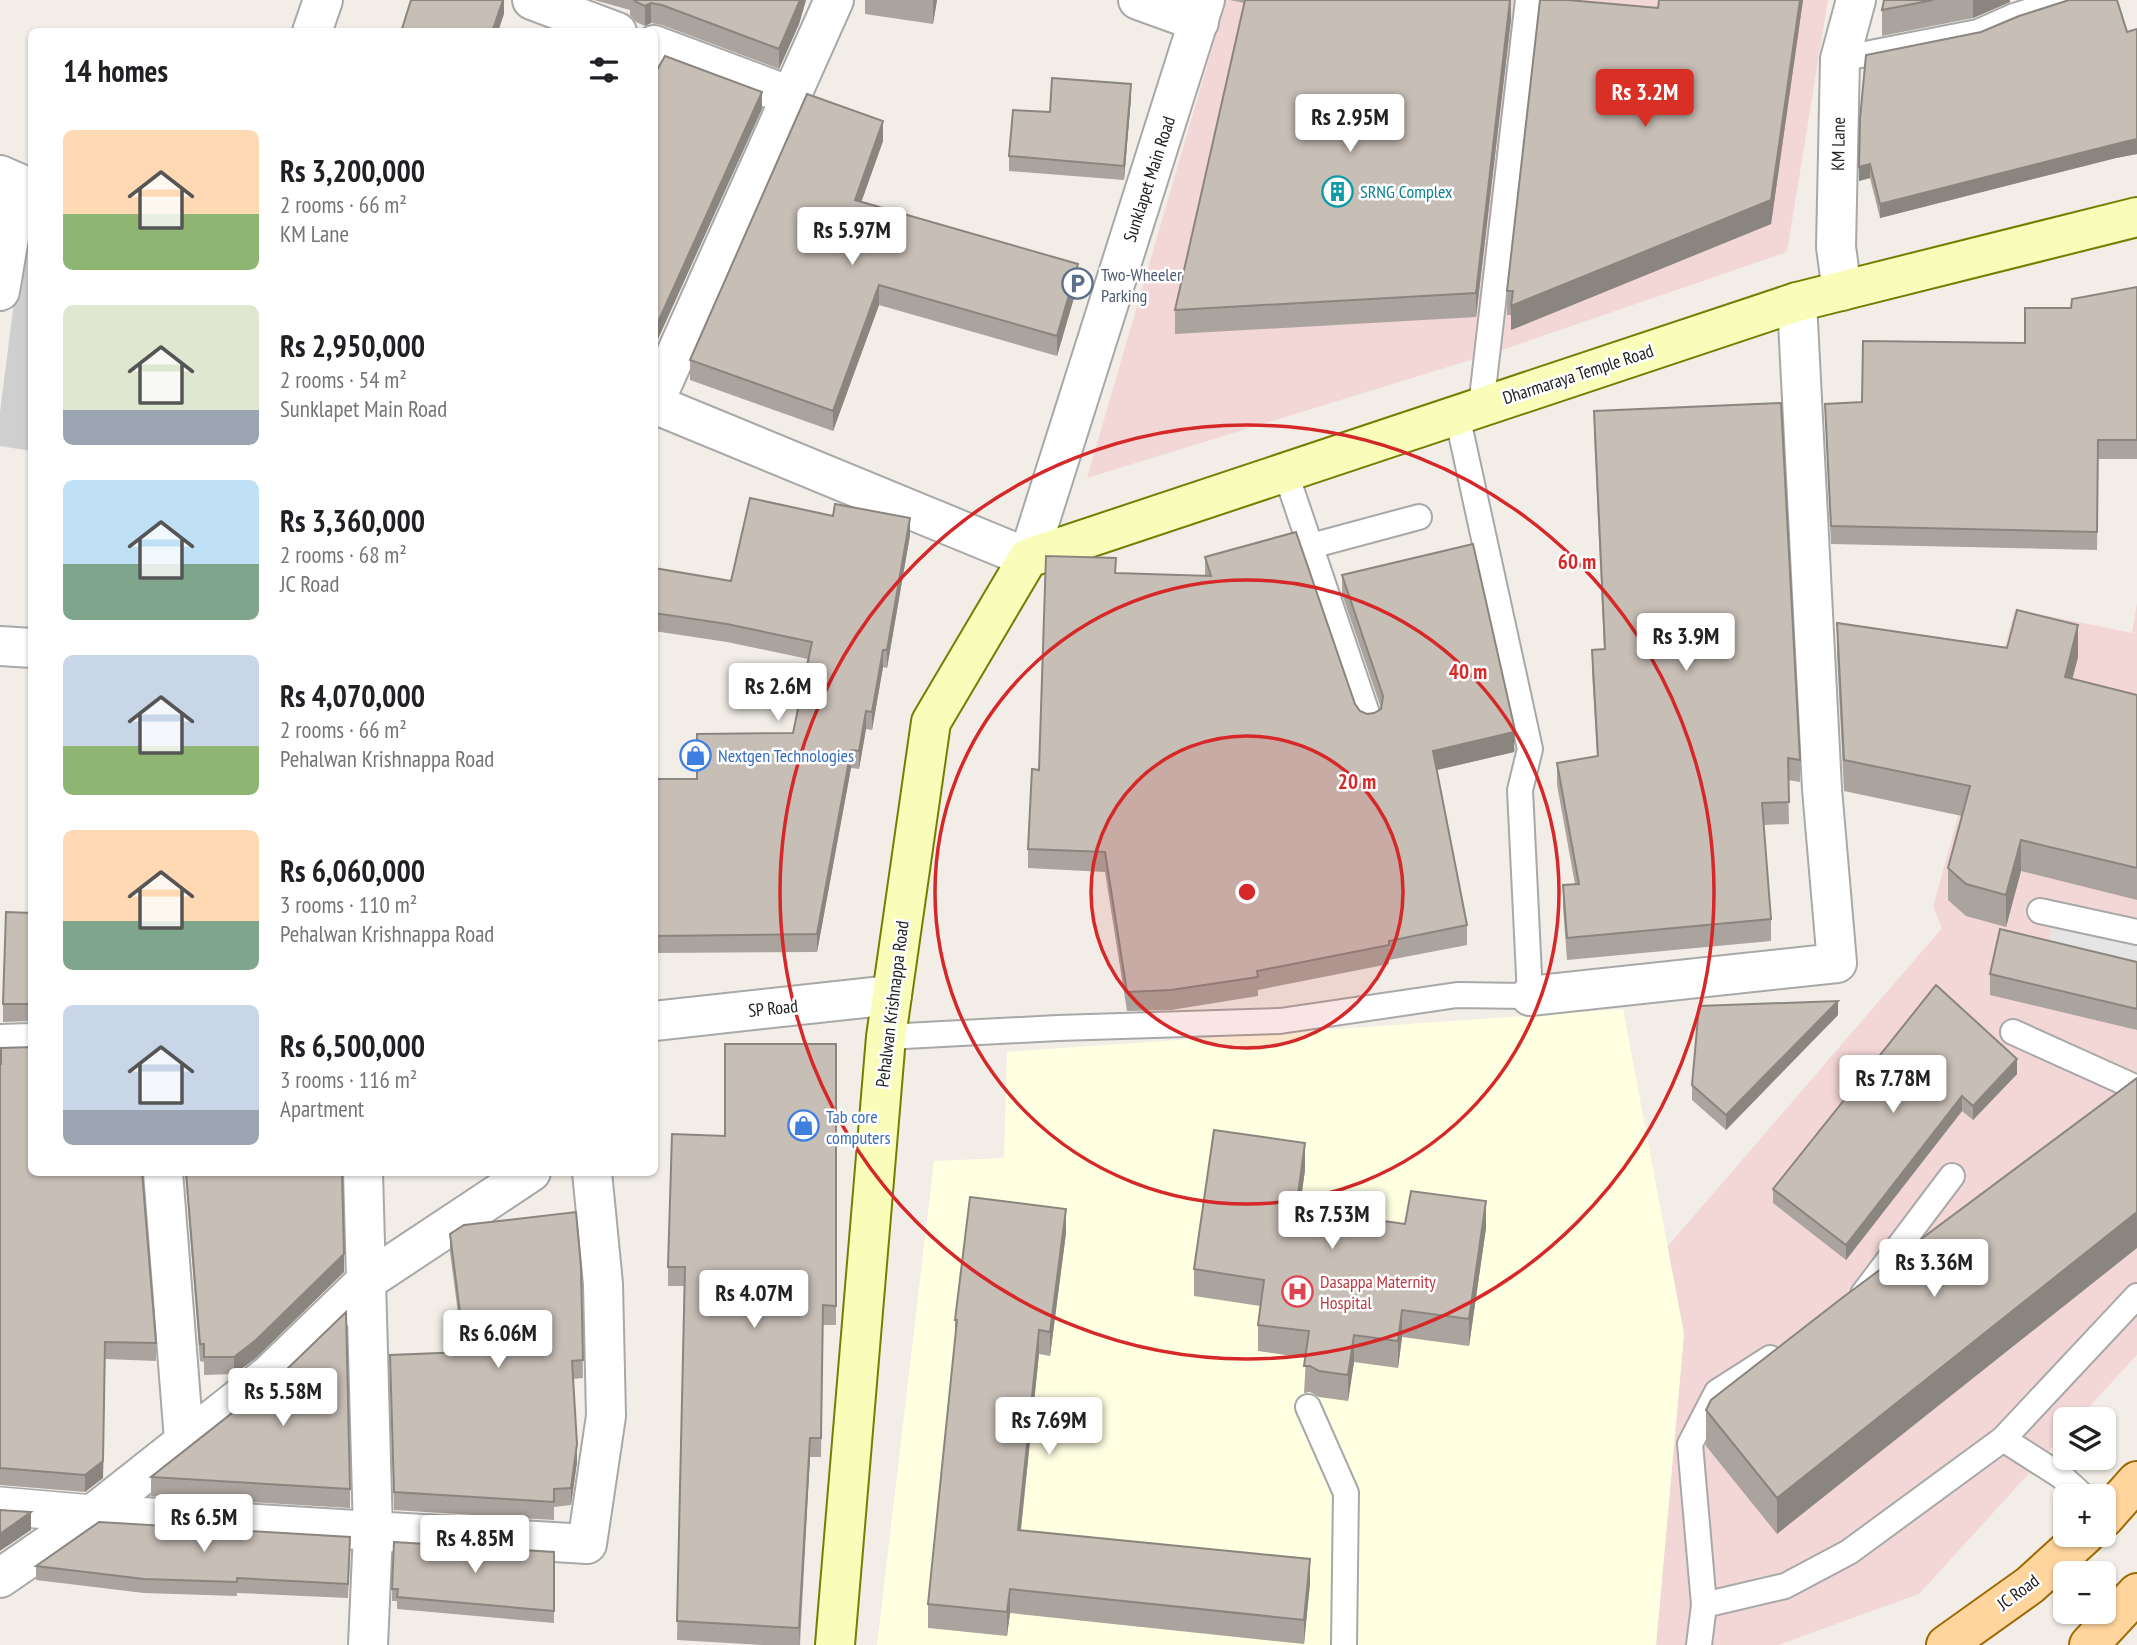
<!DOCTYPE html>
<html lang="en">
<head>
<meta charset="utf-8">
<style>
	:root { --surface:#fff; --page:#f6f6f6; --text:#202124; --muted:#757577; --accent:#d93025 }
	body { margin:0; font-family:"PT Sans Narrow",sans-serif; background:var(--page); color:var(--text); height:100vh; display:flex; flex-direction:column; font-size:26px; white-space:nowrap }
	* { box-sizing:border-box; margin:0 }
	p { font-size:23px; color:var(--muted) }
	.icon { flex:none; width:38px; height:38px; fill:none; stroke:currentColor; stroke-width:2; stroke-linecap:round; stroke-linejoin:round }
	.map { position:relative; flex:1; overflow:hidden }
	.sheet { position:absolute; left:28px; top:28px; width:630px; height:1148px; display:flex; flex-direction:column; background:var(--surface); border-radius:10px; box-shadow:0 2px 5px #0004 }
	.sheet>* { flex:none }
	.fabs { position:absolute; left:2053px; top:1407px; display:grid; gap:14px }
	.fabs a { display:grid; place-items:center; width:63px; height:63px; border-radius:10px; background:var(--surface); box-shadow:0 2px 5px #0004; font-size:35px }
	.price { position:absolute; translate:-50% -60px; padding:0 16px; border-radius:7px; background:#fff; color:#222; font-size:23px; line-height:46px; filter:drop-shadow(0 2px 4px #0008) }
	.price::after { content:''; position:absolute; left:50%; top:42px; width:21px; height:16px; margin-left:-10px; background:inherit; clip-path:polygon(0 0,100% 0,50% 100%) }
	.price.on { background:var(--accent); color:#fff }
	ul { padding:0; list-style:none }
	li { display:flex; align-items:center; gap:21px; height:175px; padding:0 35px }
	li span { display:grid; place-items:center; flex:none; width:196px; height:140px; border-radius:10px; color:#555 }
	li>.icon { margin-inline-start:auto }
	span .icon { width:84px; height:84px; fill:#fffc; stroke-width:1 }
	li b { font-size:30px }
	h2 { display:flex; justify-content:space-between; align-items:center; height:84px; padding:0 35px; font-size:30px }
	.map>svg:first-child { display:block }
	.commercial { fill:#f3d7d6 }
	.education { fill:#ffffe2 }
	.religious { fill:#cfcfcf }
	.parking { fill:#e5e5e5 }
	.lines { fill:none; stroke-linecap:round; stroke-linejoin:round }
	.service-casing { stroke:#a8a8a8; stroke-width:28 }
	.pedestrian-casing { stroke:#a8a8a8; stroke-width:40 }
	.minor-casing { stroke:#a8a8a8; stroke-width:42 }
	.tertiary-casing { stroke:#a8a8a8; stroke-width:42 }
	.secondary-casing { stroke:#727f00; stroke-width:42 }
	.primary-casing { stroke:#9d6900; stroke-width:42 }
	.service { stroke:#fff; stroke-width:24 }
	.pedestrian { stroke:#fff; stroke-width:37 }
	.minor { stroke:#fff; stroke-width:38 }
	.tertiary { stroke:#fff; stroke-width:38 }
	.secondary { stroke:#fafdb9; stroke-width:38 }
	.primary { stroke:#ffd59e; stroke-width:38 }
	.wall { fill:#aba39d }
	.shaded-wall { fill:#8b857f }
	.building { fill:#c7beb6; stroke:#8b857f; stroke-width:2 }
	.ring { fill:none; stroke:#d62828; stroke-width:3.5 }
	.labels { text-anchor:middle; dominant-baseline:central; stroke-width:5; stroke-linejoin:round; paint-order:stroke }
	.street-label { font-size:18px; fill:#212121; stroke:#fff }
	.culture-label { font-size:18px; fill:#0d838f; stroke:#fff; text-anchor:start }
	.service-label { font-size:18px; fill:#4e5e75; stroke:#fff; text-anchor:start }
	.shop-label { font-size:18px; fill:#366cbe; stroke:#fff; text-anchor:start }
	.health-label { font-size:18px; fill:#be3a42; stroke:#fff; text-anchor:start }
	.centre { fill:#d62828; stroke:#fff; stroke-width:3.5 }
	.ring-label { font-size:21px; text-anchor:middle; font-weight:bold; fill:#d62828; stroke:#fff; stroke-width:5; stroke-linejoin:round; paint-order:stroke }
</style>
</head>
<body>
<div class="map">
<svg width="2137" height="1645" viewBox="0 0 2137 1645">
	<rect width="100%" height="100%" fill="#f2eee7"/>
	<path class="commercial" d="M1226,0h602l-41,252 -294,101 -406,125z
		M2137,602v753l-59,64h-13v15l-146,160 -141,51h-122l28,-311 -17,-87 275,-319 -9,-21 82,-298 117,24z"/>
	<path class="education" d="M1623,1009l61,325 -28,311h-779l57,-484 70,-3 3,-106z"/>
	<path class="religious" d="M21,247l10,4v200l-31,-5v-34z"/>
	<path class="parking" d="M2052,925l85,17v22l-89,-18z"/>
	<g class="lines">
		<defs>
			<path id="service" d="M1840,59l138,-27 36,-16 51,-16
				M1481,407l47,-407
				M1285,471l84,248
				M1311,546l108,-29
				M2040,911l97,21
				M2013,1032l124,56
				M886,1037l172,-9 222,-7 177,-26 73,1 -10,-206 10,-41 -73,-334
				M1863,1294l89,-118
				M1308,1407l38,86 -2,152
				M2003,1439l58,37 22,20
				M1704,1605l-14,-161 27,-52 53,-34
				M1699,1645l5,-40 81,-19 64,-34 154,-113 134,-143"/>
			<path id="pedestrian" d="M0,1506l93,8"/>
			<path id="minor" d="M532,0l85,32
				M1138,0l61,22
				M312,32l11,-32
				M654,45l139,52
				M0,291l18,-107
				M1842,291l-6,-44 4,-188 16,-59
				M654,403l180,-403
				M1028,558l177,-558
				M0,646l32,2
				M1530,996l307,-33 -15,-174 -25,-487
				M654,1021l238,-26
				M0,1044l32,-1
				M163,1172l21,268
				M363,1172l10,360 -5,113
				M93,1514l494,30 19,-128 -3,-132 -11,-112
				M0,1578l93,-64 177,-140 95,-92 166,-110"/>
			<path id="tertiary" d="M0,175l32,14
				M654,404l374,154"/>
			<path id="secondary" d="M835,1645l51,-608 45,-315 97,-164 769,-256 340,-85"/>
			<path id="primary" d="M2104,1518l33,-37
				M1946,1645l84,-60 55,-50
				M2089,1645l48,-52"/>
		</defs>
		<use href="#service" class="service-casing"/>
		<use href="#pedestrian" class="pedestrian-casing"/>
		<use href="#minor" class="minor-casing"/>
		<use href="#tertiary" class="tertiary-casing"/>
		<use href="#secondary" class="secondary-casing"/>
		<use href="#primary" class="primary-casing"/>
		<use href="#service" class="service"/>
		<use href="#pedestrian" class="pedestrian"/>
		<use href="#minor" class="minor"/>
		<use href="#tertiary" class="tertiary"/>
		<use href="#secondary" class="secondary"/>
		<use href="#primary" class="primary"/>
	</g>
	<path class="wall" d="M594,0h212l-7,24 -20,45 -117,-44 -11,-2 -6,3 -9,-4 -6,-7v-5z
		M865,0h72l-4,24 -68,-10z
		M1230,0h281v19l-35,298 -301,17v-24l69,-307z
		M1659,0h144l-32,224 -260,106v-15h-4v-24l151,-283z
		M1884,0h126v2l-37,16 -91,18v-26z
		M2137,29v125l-21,4 -236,60 -10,-40 -11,3v-14l268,-135z
		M1131,98l-7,82 -115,-9v-15z
		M883,141l-22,61 217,82 -21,72 -178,-51 -46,126 -143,-51v-20z
		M2137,287v172h-39l-1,91 -266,-6 -6,-140 37,-2 163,-59 46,-35z
		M1594,411l206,349v22l-12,-2 1,44 -25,1 7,94v22l-204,19 -4,-53v-22l12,-1 -18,-99v-22l40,-7 -5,-85v-21l12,-1 -10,-216z
		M910,535l-23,133 -4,-1 -11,63 -6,-1 -7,40 -8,-1 -34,184 -163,1v-174h43l96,-46 15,-74 -81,-17 -73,-11v-63l77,13z
		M1205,557l150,147 5,7 7,3 7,-1 7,-5 -39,-114v-19l173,174 -1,3 -78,18 31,155v20l-78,15v4l-131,26v6l-87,14 -44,1 -22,-139 -77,-4v-19l11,-79 77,-197 89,3z
		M1837,623l241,34 -6,22 65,16v205l-116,-29 -15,56 -40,-11 -18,-16v-32l14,-52 -118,-25 -7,-136z
		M32,913v108l-29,1v-18z
		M2137,962v68l-147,-35v-21z
		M1936,985l81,89 -44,46 -11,-9 -116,149 -73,-57v-14z
		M1838,1015l-112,115 -34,-30v-15z
		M836,1044v281h-13l-2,132h-11l-10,188h-38l-85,-5 7,-354h-16v-19l57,-131z
		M0,1064l156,279v18l-51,-2 -2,119 -18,14 -85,-7z
		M2137,1078l-360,456 -71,-88v-36z
		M1305,1170l-6,40 106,14 81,4 -17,118 -67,-9 -4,31 -44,-6 -6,39 -29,-4 -9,-5 -6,1 2,-35 -48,-7v-26l2,-19 -66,-10v-27z
		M185,1172h157l2,100 -88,86 -22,16 -30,1v-13l-4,-1z
		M1066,1233l-16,123 -11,-2 -18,176 289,53 -6,61 -294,-31 -3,23 -79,-8v-24l27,-263v-21z
		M450,1234l131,33 2,111 -10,1 4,83 -6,43 -17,2v13l-160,-10 -4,-137 73,-21 -13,-100z
		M151,1477l199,12v19l-199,-12z
		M350,1552l-2,46 -111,-5v3l-93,-3 -108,-13v-14z
		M554,1552v71l-157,-14v-8h-5v-12z"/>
	<path class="shaded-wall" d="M503,0h1v14l-6,18h-6z
		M800,0h6l-7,24 -20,45v-20z
		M933,0h4l-4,24z
		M1510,0l1,19 -35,298v-24z
		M1800,0h3l-32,224 -260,106v-24z
		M1973,0h37v2l-37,16z
		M651,3v20l-6,3v-20z
		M1131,84v14l-7,82v-14z
		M762,92v17l-108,239v-17z
		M883,121v20l-28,79v-20z
		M2137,139v15l-21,4 -236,60v-14l236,-60z
		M1870,164v14l-11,3v-14z
		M1078,264v20l-21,72v-20z
		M879,285v20l-46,126v-20z
		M910,518v17l-23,133v-18z
		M2078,625v32l-13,51v-31z
		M883,650v17l-11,63v-18z
		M866,711v18l-7,40v-18z
		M1515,730l-1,22 -81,19v-20z
		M851,750v18l-34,184v-18z
		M2021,840v31l-15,56v-32z
		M1838,1001v14l-112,115v-15z
		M2017,1059v15l-44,46v-14z
		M1962,1096v15l-116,149v-15z
		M1305,1143v27l-9,66v-27z
		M1486,1201v27l-17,118v-27z
		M1066,1209v24l-16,123v-24z
		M2137,1212v36l-360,286v-36z
		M344,1254v18l-88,86 -22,16v-17z
		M1402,1310v27l-4,31v-27z
		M1039,1330v24l-21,200v-24z
		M1354,1335v27l-6,39v-26z
		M105,1359l-2,119 -18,14v-17z
		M810,1438v19l-11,188v-17z
		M577,1444v18l-6,43v-17z
		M31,1512v18l-31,21v-17z
		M1310,1559v24l-6,61v-24z
		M1010,1589v24l-3,23v-24z"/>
	<path class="building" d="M411,0h92l-11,32h-91z
		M634,0h166l-21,49 -117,-44 -11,-2 -6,3 -9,-4z
		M1245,0h265l-34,293 -301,17z
		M1540,0h28l90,8 1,-8h141l-29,200 -260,106 2,-15h-6z
		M1884,0h49l-51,10z
		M2069,0h48l10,32 10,-3v110l-21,5 -236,60 -10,-40 -11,3 1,-48 6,-64 115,-23 38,-16z
		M665,56l97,36 -108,239v-256z
		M1052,78l79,6 -7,82 -115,-10 4,-46 37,2z
		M807,94l76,27 -28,79 223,64 -21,72 -178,-51 -46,126 -143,-51z
		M2137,287v153h-39l-1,92 -266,-6 -6,-122 37,-2 1,-61 162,2v-35h46l1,-9z
		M1781,403l19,357 -12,-2 1,44 -27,1 9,116 -204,19 -4,-53 16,-1 -22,-121 41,-7 -6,-106 13,-1 -11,-238z
		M750,498l83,18 2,-12 75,14 -23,132h-4l-11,62 -6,-1 -7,40 -8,-1 -34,184 -163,2v-157h43v-45l96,-1 19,-91 -85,-18 -73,-11v-45l77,13z
		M1296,532l59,172 5,7 7,3 7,-1 7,-4 2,-13 -41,-121 131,-31 42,186 -1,2 -81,19 34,174 -78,16v4l-132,26 1,6 -87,13 -44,2 -22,-140 -77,-3 4,-80 7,1 7,-214 70,2 -1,15 96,3 -6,-19z
		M2017,610l61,15 -13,52 72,18v173l-116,-28 -15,55 -40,-11 -18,-16 22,-82 -126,-26 -7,-137 170,25z
		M6,912l26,1v91h-29z
		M2000,929l137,33v47l-147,-35z
		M1936,985l81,74 -44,47 -11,-10 -116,149 -73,-56z
		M1838,1001l-112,114 -34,-30 7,-79z
		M725,1044h111v262l-13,-1 -2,133h-11l-11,190 -122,-7 8,-354h-17l4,-133 53,2z
		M32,1047v125h110l14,171 -51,-1 -2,119 -18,14 -85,-7v-404h1v-16z
		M2137,1078v134l-360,286 -71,-88 5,-10 131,-102z
		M1214,1130l91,13 -9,66 109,15 6,-33 75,10 -17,118 -67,-9 -4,31 -44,-6 -6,40 -29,-4 -9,-5h-6l5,-35 -51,-6 6,-45 -70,-11z
		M186,1172h156l2,82 -88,86 -22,17h-30v-13h-4z
		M970,1197l96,12 -16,123 -11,-2 -21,200 292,29 -6,61 -294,-31 -3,23 -79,-8 29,-284h-2z
		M576,1212l5,55 2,93 -11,1 5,83 -6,44 -17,1v13l-160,-10 -4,-137 75,-3 -15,-118 14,-9z
		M346,1312l4,177 -199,-12 133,-105z
		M0,1510l31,2 -31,22z
		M99,1522l251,15 -2,47 -111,-6v4l-93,-3 -108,-13z
		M394,1542l160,10v59l-157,-14 1,-8h-6z"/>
	<circle cx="1247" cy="892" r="156" fill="#d62828" fill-opacity=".12"/>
	<g class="ring">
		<circle cx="1247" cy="892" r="156"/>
		<circle cx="1247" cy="892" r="312"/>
		<circle cx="1247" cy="892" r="467"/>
	</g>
	<defs>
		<symbol id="building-ring" viewBox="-11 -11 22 22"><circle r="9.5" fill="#fff" stroke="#0f9aa8" stroke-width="1.5"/><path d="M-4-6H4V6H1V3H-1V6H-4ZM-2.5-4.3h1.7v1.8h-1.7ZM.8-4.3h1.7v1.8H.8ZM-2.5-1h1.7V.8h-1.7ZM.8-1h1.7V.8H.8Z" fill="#0f9aa8"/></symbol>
		<symbol id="parking-ring" viewBox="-11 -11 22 22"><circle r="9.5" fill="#fff" stroke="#5c6f8a" stroke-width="1.5"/><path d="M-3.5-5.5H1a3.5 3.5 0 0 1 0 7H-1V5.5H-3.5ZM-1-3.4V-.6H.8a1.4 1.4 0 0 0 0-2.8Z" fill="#5c6f8a"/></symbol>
		<symbol id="shop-ring" viewBox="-11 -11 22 22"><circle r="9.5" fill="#fff" stroke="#3f7fe0" stroke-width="1.5"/><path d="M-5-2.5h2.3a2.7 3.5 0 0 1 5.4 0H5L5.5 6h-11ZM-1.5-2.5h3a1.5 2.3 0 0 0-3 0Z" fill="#3f7fe0"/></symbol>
		<symbol id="hospital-ring" viewBox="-11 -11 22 22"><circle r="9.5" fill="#fff" stroke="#e0444e" stroke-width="1.5"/><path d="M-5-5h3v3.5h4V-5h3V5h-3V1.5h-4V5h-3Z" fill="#e0444e"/></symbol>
	</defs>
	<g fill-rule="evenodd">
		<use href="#building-ring" x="1320" y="174" width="35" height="35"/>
		<use href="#parking-ring" x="1060" y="266" width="35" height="35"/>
		<use href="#shop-ring" x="678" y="738" width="35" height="35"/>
		<use href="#shop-ring" x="786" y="1108" width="35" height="35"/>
		<use href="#hospital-ring" x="1280" y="1274" width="35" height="35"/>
	</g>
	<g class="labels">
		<g class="street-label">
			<text transform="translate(1838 144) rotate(-89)">KM Lane</text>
			<text transform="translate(1149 179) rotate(-72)">Sunklapet Main Road</text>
			<text transform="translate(1578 374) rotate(-18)">Dharmaraya Temple Road</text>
			<text transform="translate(892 1004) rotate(-83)">Pehalwan Krishnappa Road</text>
			<text transform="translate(773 1008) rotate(-6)">SP Road</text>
			<text transform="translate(2018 1592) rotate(-37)">JC Road</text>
		</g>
		<g class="culture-label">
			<text x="1360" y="191">SRNG Complex</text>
		</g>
		<g class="service-label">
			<text x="1101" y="274">Two-Wheeler<tspan x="1101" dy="21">Parking</tspan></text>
		</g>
		<g class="shop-label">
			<text x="718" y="755">Nextgen Technologies</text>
			<text x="826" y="1116">Tab core<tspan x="826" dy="21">computers</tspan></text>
		</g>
		<g class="health-label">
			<text x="1320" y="1281">Dasappa Maternity<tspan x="1320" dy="21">Hospital</tspan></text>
		</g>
	</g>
	<circle cx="1247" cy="892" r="10" class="centre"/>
	<g class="ring-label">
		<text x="1577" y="569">60 m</text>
		<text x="1468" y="679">40 m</text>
		<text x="1357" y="789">20 m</text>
	</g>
</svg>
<div class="fabs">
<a><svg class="icon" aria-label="layers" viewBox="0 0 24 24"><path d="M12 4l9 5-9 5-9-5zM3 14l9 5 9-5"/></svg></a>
<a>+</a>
<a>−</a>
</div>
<b class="price on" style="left:1645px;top:129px">Rs 3.2M</b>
<b class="price" style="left:1350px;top:154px">Rs 2.95M</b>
<b class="price" style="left:852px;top:267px">Rs 5.97M</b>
<b class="price" style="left:1686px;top:673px">Rs 3.9M</b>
<b class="price" style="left:778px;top:723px">Rs 2.6M</b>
<b class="price" style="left:1893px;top:1115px">Rs 7.78M</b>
<b class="price" style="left:1332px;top:1251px">Rs 7.53M</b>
<b class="price" style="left:1934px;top:1299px">Rs 3.36M</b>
<b class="price" style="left:754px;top:1330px">Rs 4.07M</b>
<b class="price" style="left:498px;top:1370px">Rs 6.06M</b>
<b class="price" style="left:283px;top:1428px">Rs 5.58M</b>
<b class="price" style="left:1049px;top:1457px">Rs 7.69M</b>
<b class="price" style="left:204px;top:1554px">Rs 6.5M</b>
<b class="price" style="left:475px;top:1575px">Rs 4.85M</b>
<section class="sheet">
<h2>14 homes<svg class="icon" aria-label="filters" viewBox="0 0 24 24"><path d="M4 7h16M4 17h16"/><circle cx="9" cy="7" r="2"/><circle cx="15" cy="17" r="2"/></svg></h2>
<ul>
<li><span style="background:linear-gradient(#ffd9b3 60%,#8fb573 0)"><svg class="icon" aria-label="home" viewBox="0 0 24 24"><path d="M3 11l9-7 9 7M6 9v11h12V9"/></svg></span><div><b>Rs 3,200,000</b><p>2 rooms · 66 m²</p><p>KM Lane</p></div></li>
<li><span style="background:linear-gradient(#dfe7d0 75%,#9aa5b1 0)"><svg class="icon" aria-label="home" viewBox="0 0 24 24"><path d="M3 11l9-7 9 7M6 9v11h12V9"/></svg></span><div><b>Rs 2,950,000</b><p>2 rooms · 54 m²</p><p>Sunklapet Main Road</p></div></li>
<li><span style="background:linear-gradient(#bfe0f5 60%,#7fa58c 0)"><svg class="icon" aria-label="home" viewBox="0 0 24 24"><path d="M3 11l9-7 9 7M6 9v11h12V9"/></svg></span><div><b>Rs 3,360,000</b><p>2 rooms · 68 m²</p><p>JC Road</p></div></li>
<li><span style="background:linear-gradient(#c9d6e8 65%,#8fb573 0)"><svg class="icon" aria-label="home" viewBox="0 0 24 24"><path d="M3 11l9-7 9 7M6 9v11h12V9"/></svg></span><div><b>Rs 4,070,000</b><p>2 rooms · 66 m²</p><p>Pehalwan Krishnappa Road</p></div></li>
<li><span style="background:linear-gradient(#ffd9b3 65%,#7fa58c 0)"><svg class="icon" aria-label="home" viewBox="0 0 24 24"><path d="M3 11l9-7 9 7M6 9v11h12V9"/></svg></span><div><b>Rs 6,060,000</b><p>3 rooms · 110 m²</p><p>Pehalwan Krishnappa Road</p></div></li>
<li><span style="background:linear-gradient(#c9d6e8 75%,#9aa5b1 0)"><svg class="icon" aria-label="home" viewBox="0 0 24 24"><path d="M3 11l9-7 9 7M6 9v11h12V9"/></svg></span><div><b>Rs 6,500,000</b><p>3 rooms · 116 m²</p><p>Apartment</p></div></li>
</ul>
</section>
</div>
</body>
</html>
